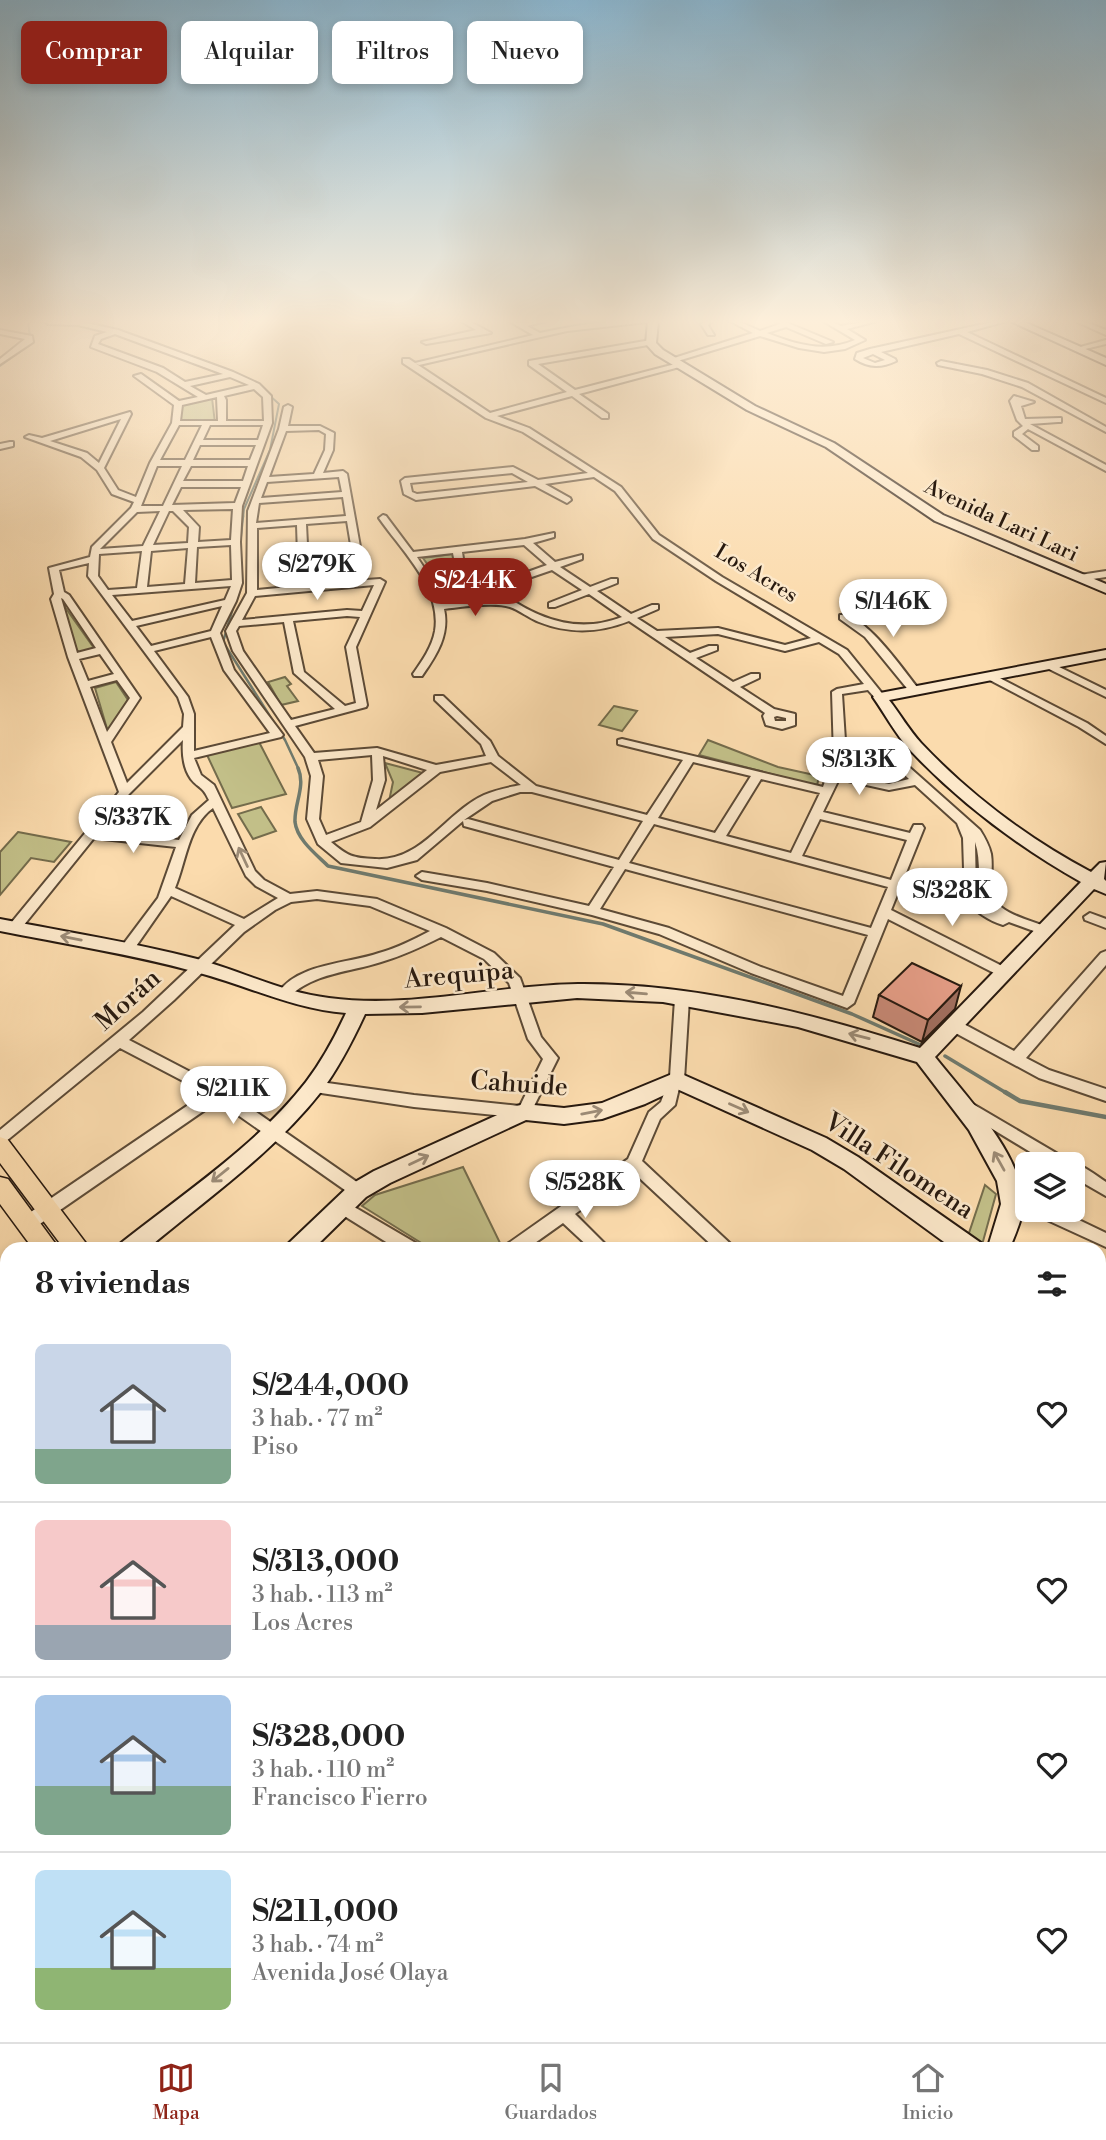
<!DOCTYPE html>
<html lang="es">
<head>
<meta charset="utf-8">
<style>
	:root { --surface:#fff; --page:#f2f2f2; --text:#222; --muted:#767676; --line:#e0e0e0; --accent:#8f2418 }
	body { margin:0; font-family:"Libre Bodoni",serif; background:var(--page); color:var(--text); height:100vh; display:flex; flex-direction:column; font-size:26px; white-space:nowrap }
	* { box-sizing:border-box; margin:0 }
	p { font-size:23px; color:var(--muted) }
	.icon { flex:none; width:38px; height:38px; fill:none; stroke:currentColor; stroke-width:2; stroke-linecap:round; stroke-linejoin:round }
	.map { position:relative; flex:1; overflow:hidden }
	.drawer { position:absolute; left:0px; top:1242px; width:1106px; height:800px; display:flex; flex-direction:column; background:var(--surface); border-radius:21px 21px 0 0; box-shadow:0 4px 10px #0003 }
	.drawer>* { flex:none }
	.banner { position:absolute; left:21px; top:21px; width:700px; height:63px; display:flex; gap:14px }
	.tools { position:absolute; left:1015px; top:1152px; display:grid; gap:14px }
	.tools a { display:grid; place-items:center; width:70px; height:70px; border-radius:10px; background:var(--surface); box-shadow:0 4px 10px #0003; font-size:35px }
	.price { position:absolute; translate:-50% -60px; padding:0 16px; border-radius:24px; background:#fff; color:#222; font-size:23px; line-height:46px; filter:drop-shadow(0 2px 4px #0008) }
	.price::after { content:''; position:absolute; left:50%; top:42px; width:21px; height:16px; margin-left:-10px; background:inherit; clip-path:polygon(0 0,100% 0,50% 100%) }
	.price.selected { background:var(--accent); color:#fff }
	ul { padding:0; list-style:none }
	li { display:flex; align-items:center; gap:21px; height:175px; padding:0 35px }
	li+li { border-top:2px solid var(--line) }
	li span { display:grid; place-items:center; flex:none; width:196px; height:140px; border-radius:10px; color:#555 }
	li>.icon { margin-inline-start:auto }
	span .icon { width:84px; height:84px; fill:#fffc; stroke-width:1 }
	li b { font-size:30px }
	h2 { display:flex; justify-content:space-between; align-items:center; height:84px; padding:0 35px; font-size:30px }
	.tag { padding:0 24px; border-radius:10px; background:var(--surface); box-shadow:0 4px 10px #0003; font-size:24px; line-height:63px }
	.tag.selected { background:var(--accent); color:#fff }
	.dock { display:flex; justify-content:space-around; align-items:center; height:98px; border-top:2px solid var(--line); background:var(--surface); font-size:19px; color:var(--muted) }
	.dock a { display:grid; justify-items:center; gap:4px }
	.dock .selected { color:var(--accent) }
	.map>svg:first-child { display:block }
	.green { fill:#c2bf88; stroke:#746c4c; stroke-width:2 }
	.lines { fill:none; stroke-linecap:round; stroke-linejoin:round }
	.stream-far3 { stroke:#6f7a6e; stroke-width:2 }
	.stream-far2 { stroke:#6f7a6e; stroke-width:2.5 }
	.stream-far1 { stroke:#6f7a6e; stroke-width:3.5 }
	.stream { stroke:#6f7a6e; stroke-width:4.5 }
	.street-casing { stroke:#5c4a36; stroke-width:4 }
	.secondary-casing { stroke:#27190f; stroke-width:4 }
	.primary-casing { stroke:#27190f; stroke-width:3 }
	.street { fill:#fce8ca; fill-rule:evenodd }
	.secondary { fill:#fce8ca; fill-rule:evenodd }
	.primary { fill:#fbdbad; fill-rule:evenodd }
	.rail-casing { stroke:#27190f; stroke-width:8 }
	.rail { stroke:#fce8ca; stroke-width:5; stroke-dasharray:16; stroke-linecap:butt }
	.wall { fill:#c88976; stroke:#27190f; stroke-width:2 }
	.shaded-wall { fill:#a26f60; stroke:#27190f; stroke-width:2 }
	.building { fill:#e89f89; stroke:#27190f; stroke-width:2 }
	.oneway { stroke:#9c8b76 }
	.labels { text-anchor:middle; dominant-baseline:central; stroke-width:5; stroke-linejoin:round; paint-order:stroke }
	.far-street-label { font-size:21px; fill:#27190f; stroke:#fce8ca }
	.street-label { font-size:26px; fill:#27190f; stroke:#fce8ca }
</style>
</head>
<body>
<div class="map">
<svg width="1106" height="2042" viewBox="0 0 1106 2042">
	<rect width="100%" height="100%" fill="#fbdbad"/>
	<filter id="stains"><feTurbulence type="fractalNoise" baseFrequency=".00286" numOctaves="4"/><feColorMatrix values="0 0 0 0 .2 0 0 0 0 .09 0 0 0 0 .02 0 0 0 .5 -.17"/></filter>
	<radialGradient id="worn" r=".72"><stop offset=".6" stop-color="#630" stop-opacity="0"/><stop offset="1" stop-color="#630" stop-opacity=".3"/></radialGradient>
	<path class="green" d="M212,398l3,25h-34l-1,-17z
		M453,554v11l45,36 -53,2 -10,-28 -12,-17z
		M60,600l36,51 -18,3z
		M285,677l6,7 -4,2 11,15 -17,4 -13,-23z
		M116,682l12,18 -20,32 -13,-44z
		M614,706l23,5 -15,20 -23,-6z
		M708,740l70,27 41,9 -2,10 -118,-31z
		M259,742l27,52 -54,14 -25,-53z
		M385,763l38,10 -35,33 5,-24z
		M261,807l15,24 -23,8 -15,-25z
		M18,832l53,10 -17,20 -23,-4 -31,37v-43z
		M463,1167l39,80 -2,2h-69l-69,-43 13,-11z
		M985,1185l11,9 -14,51 -15,-6z"/>
	<g class="lines">
		<path class="stream-far3" d="M24,321l25,2
			M0,366l31,-22 -3,-22
			M243,518l1,-9 26,-59 9,-46 -22,-20"/>
		<path class="stream-far2" d="M240,544l3,-28
			M240,584l-17,58 62,98 14,30"/>
		<path class="stream-far1" d="M298,768c8,18 -4,36 -3,54 2,18 22,33 33,44l275,58 249,90 69,31
			M945,1056l63,38"/>
		<path class="stream" d="M1005,1092l15,9 86,16"/>
		<defs>
			<path id="street" d="M45,321h33l40,9 115,42 26,12 12,12 1,27 -30,83 -2,36 2,41 -6,18 -16,32 14,37 49,65 -2,2 -87,21 7,17 13,10 41,86 9,9 26,14 27,-3 60,8 69,29 48,25 26,25 21,59 17,21 -29,58 -5,2 -110,-11 -106,-16 -2,-4 2,-4 5,-2 101,14 106,11 23,-47 -15,-20 -19,-56 -25,-24 -43,-22c-20,10 -39,19 -60,25 -31,10 -67,11 -91,34h-10l-2,-3c21,-30 69,-29 101,-40 18,-5 34,-13 51,-22l-60,-25 -53,-7 -26,3 -16,8 -31,22 -70,68 -45,40 94,49 141,98 2,4 -2,4 -6,2 -6,-2 -134,-94 -184,127 -6,2 -6,-2 -2,-5 2,-5 184,-125 -86,-45 -115,94 -5,2v-14l143,-118 92,-87 -64,-29 -39,56h-10l-2,-3 2,-3 36,-48 18,-51 -82,-9 -75,93 -5,1 -7,-4 112,-136 -51,-135 -17,-58 3,-5 -5,-26 41,-11 2,-10 39,-39 3,-6 -22,-8 -15,-24 -16,-13 -56,-20 4,-2 13,3 88,-26 1,2 -27,54 14,22 18,7 14,-34 22,-40 2,-18 -40,-29 7,-2 38,27 19,-4 -41,-25 -66,-25 4,-11 12,-4 -29,-7 -30,-1zM115,334l108,40 -38,8 -22,-14 -65,-24 3,-5zM230,377l19,8 -43,10 -16,-9zM254,389l9,8 1,24h-38v-21l-2,-4zM217,397l1,24h-38l2,-16zM121,419l-22,44 -12,-10 -37,-12zM179,425h23l-17,35h-25zM210,425h53l-5,15h-55zM200,445h56l-6,15h-57zM157,466h25l-19,40h-22zM191,466h57l-5,15h-60zM181,487h60l-6,16 -63,2zM233,509l-2,31 -33,2 1,-15 -16,-17zM160,511l-17,35 -43,3 37,-37zM169,511h4l16,16 -1,16 -35,2zM231,545l1,35 -37,3 2,-36zM188,548l-3,36 -38,3 4,-36zM142,551l-5,37 -29,2 -10,-14 1,-22zM89,563l-1,13 90,121 6,17 -1,13 -56,56 -16,-41 29,-44 -71,-103 -5,-3 -5,-22zM231,586l-6,14 -93,21 -20,-26zM61,598l2,1 33,49 -19,5zM222,606l-11,25 -60,15 -15,-20zM211,637l13,33 46,63 -76,18v-37l-6,-17 -34,-46zM100,654l14,20 -26,7 -9,-22zM117,680l13,18 -23,34 -17,-45zM183,740c-1,12 0,28 8,39 8,10 11,6 18,21l-17,15 -13,25 -80,-9 30,-37zM213,808l33,68 10,10 22,12 -34,21 -69,-31c11,-26 13,-62 38,-80z
				M461,321h8l22,12 -65,11 -4,-2 54,-12z
				M509,321l12,2 25,-2 -19,5 13,7c37,-8 79,-15 116,-12l-89,10 -148,34 -4,-2 118,-28z
				M705,321h7l-4,4 6,10h-6l-7,-11z
				M730,321h8l22,10 20,-7 -5,-3h8l50,21 -7,2 -40,-17 -19,6c30,12 58,20 88,7l-32,-19h7l11,5 26,-5h10l-30,8 18,11 -20,9 -21,3 -25,-4 -39,-12 -89,27v-4l82,-26z
				M997,321h10l-40,11 139,66v5l-147,-69 -78,18 14,7 1,2c-15,7 -27,7 -41,-2l2,-6 13,-4zM873,354l12,6 -10,3 -12,-5z
				M1075,321h8l23,9v5z
				M0,330l32,6 1,6 -33,22v-5l25,-20 -25,-5z
				M651,340l3,4 -116,20 37,26 108,-28v4l-104,28 29,20v4h-6l-30,-22 -75,20 32,12 92,59 38,48 63,42 125,73 38,47 -1,2h-8l-8,-9 -26,4 4,62 -5,17 48,11 20,-5 -19,-18 6,-3 4,1 80,71c5,8 9,15 11,24 3,18 -5,40 10,53 12,10 31,14 46,20l2,3 -7,4 -33,-12 -6,3c-16,-5 -26,-13 -38,-25l-2,-62 -6,-15 -42,-38 -26,5 -50,-11 -16,33 87,21 4,-8h8l2,3 -33,82 119,60 2,3 -2,3h-10l-112,-57 -34,84 -7,5 -96,-35 -92,-39 -67,-19 -105,-24 -65,-11 -6,-4 6,-4 65,11 102,23 25,-39 -150,-41 -1,-5 -46,39 -30,8 -46,-5 -23,-19 -11,-25 4,-43 -6,-19 -72,-106 -7,-20 21,-38 1,-82 31,-82 5,-22 4,-2 4,2 -4,19h32l14,7 -1,17 -10,23 20,-2 4,3 19,106 14,-1 5,3 -29,65 11,58 -1,2 -71,19 19,27 63,-5 59,17 50,-9 -5,-12 -46,-44v-4h8l47,45 8,15 38,30 111,29 36,-55 -65,-16v-4l4,-1 201,48 11,-31 -2,-64 5,-3 27,-5 -25,-30 -20,-12 -34,9 -67,-17 -53,3 25,16 19,-7h8v4l-21,8 37,24 18,-8h8v4l-19,9 34,22 21,5v11l-13,4 -16,-4 -3,-9 2,-3 -136,-92c-30,12 -60,13 -90,1 -10,-4 -20,-12 -29,-15 -17,-5 -48,0 -66,2 6,26 -8,47 -22,67h-8l-1,-2c9,-13 19,-27 22,-43 7,-43 -34,-81 -56,-113l4,-3 3,1 27,36 112,-13 29,-6v4l-21,6 22,19 27,-7v4l-22,8 30,20 21,-8h6v4l-20,8 34,23 21,-9h6v4l-21,9 20,13 61,-3 67,17 26,-7 -95,-57 -63,-42 -38,-48 -21,-14 -49,7 25,14 1,2 -4,3 -32,-17 -119,14 -12,-6 -3,-13 4,-3 108,-11 25,13 50,-7 -65,-41 -37,-14 -83,-55v-4h6l81,54 77,-21 -38,-27v-4zM319,430l7,4 -1,16 -11,24 -45,3 17,-46zM512,473l16,9 -111,12 -5,-2 -2,-9zM339,477l3,15 -81,6 6,-16zM343,497l3,19 -90,7 3,-20zM347,521l10,60 -48,4 -3,-61zM297,525l2,61 -42,4v-62zM524,545l23,20 -36,13v4h6l35,-12 30,20 -33,13v4h6l34,-13 33,23c-62,24 -111,-15 -158,-52l-2,-13zM453,553l3,15 43,33 -24,-1 -32,4 -7,-18 -19,-29zM374,585l-12,26 -15,-1 -105,10 13,-24zM347,616l13,1 -14,30 10,56 -11,3 -41,-34 -11,-51zM284,622l10,51 41,36 -44,11 -48,-69 -7,-20 3,-5zM777,716l9,2v3h-11l-1,-4zM372,755l1,25 -12,42 -35,13 -7,-16 4,-43 -5,-16zM383,756l44,14 -51,40 9,-30zM491,762l30,23c-11,2 -26,5 -37,10 -39,18 -62,67 -109,64 -23,-1 -27,-3 -44,-17l39,-15 70,-55zM693,762l58,14 -36,57 -57,-15zM761,779l59,14 -29,60 -65,-17zM520,792h12l111,29 -24,39 -151,-41 -4,1 28,-19zM820,819l87,21 -16,40 -89,-24zM654,824l234,63 -17,41 -242,-65zM975,842c7,20 1,42 9,62l-8,-8zM625,869l243,66 -25,61 -82,-29 -92,-39 -69,-19z
				M1106,340v4l-29,7 -4,-2z
				M941,361l46,9 41,13 78,44v5l-84,-45 -40,-13 -44,-9 -1,-2z
				M1014,396l20,6 -13,4 4,13 36,-1v4h-3l-28,2 76,41v6l-78,-42 -6,5 16,12v4h-6l-18,-14v-4l9,-6 -6,-6 -7,-19z
				M10,442h3v4l-13,3v-5z
				M1106,571v6l-26,4 -5,-3 5,-3z
				M840,615c25,-2 63,55 78,73v4h-8l-45,-55 -25,-18z
				M1049,662l57,28v7l-61,-30 -1,-2z
				M990,673l97,50 19,13v8l-27,-17 -93,-49v-4z
				M1090,913l16,6v9l-21,-8 -1,-3z
				M1106,951v14l-80,93 23,12 57,19v12l-67,-23 -89,-48 -2,-4 2,-4h10l54,29 87,-98z
				M682,994l7,5 -5,81 -4,4 -5,21 -15,14 -18,42 95,89h-20l-84,-78 -58,42 36,36h-19l-29,-27 -38,27h-21l2,-5 122,-86 21,-47 12,-10 9,-25 5,-78z
				M966,1100l102,60 3,4c12,0 24,11 35,18v14l-33,-19v-13h-23l-89,-54 -2,-4 2,-4z
				M344,1201l75,44 2,5h-22l-61,-38 -2,-5 2,-5z
				M1032,1209h24l50,24v14l-72,-33z
				M1106,1280v39l-7,4v-39z
				M1099,1358l7,3v16l-7,-3z
				M1099,1463l7,2v18l-7,-2z
				M1099,1663l7,3v20l-7,-3z
				M1099,1788l7,3v22l-7,-3z
				M0,1883l7,3v30l-7,-2z
				M7,1997v28l-7,3v-28z
				M1099,2020l7,3v19h-13l-5,-7h11z
				M73,2035h25l3,7h-25z
				M246,2035h26l3,7h-26z"/>
			<path id="secondary" d="M648,321h10l-2,22 7,7 92,56 79,37 109,72 163,69v9l-171,-72 -109,-74 -79,-37 -92,-56 -9,-10z
				M1010,321h12l84,37v7z
				M1106,650v8l-217,42c11,14 20,30 32,43 48,51 108,96 170,129l9,-9 6,-1 -2,17 2,2v13l-12,-5 -159,168c30,38 82,92 88,141 2,17 -8,36 -14,52h-22l14,-46 -4,-23 -28,-51 -52,-68 -119,-35 -135,-25 -86,-4 -155,15 -57,1c-13,28 -27,55 -45,79 -48,61 -115,107 -174,157h-28l3,-7c63,-50 135,-97 185,-161 16,-21 29,-45 40,-69 -53,-4 -100,-28 -150,-41 -65,-18 -131,-28 -196,-41v-12c66,13 132,23 197,40 44,12 87,34 132,39 84,11 166,-13 249,-14 116,-1 232,29 342,64l161,-166c-62,-35 -122,-80 -171,-132 -14,-15 -25,-36 -37,-53l7,-4z
				M677,1072l149,66 32,19 123,86 3,7h-29l-111,-81 -32,-19 -135,-61 -32,15 -43,15 -38,5 -38,-4 -136,63 -24,14 -54,53h-26l3,-7 61,-58 24,-14 143,-65 7,-2 40,4 38,-5z
				M7,1336v24l-7,3v-24z
				M7,1480v25l-7,2v-25z
				M0,1565l7,2v32l-7,-3z
				M0,1597l7,3v33l-7,-3z
				M7,1690v62l-7,3v-62z
				M310,2035h34l3,7h-34z"/>
			<path id="primary" d="M0,1137l8,3 83,110h-26l-65,-87z
				M0,1177l8,2 52,71h-26l-34,-46z
				M678,2035h40l3,7h-40z
				M724,2035h41l3,7h-41z"/>
		</defs>
		<use href="#street" class="street-casing"/>
		<use href="#secondary" class="secondary-casing"/>
		<use href="#primary" class="primary-casing"/>
		<use href="#street" class="street"/>
		<use href="#secondary" class="secondary"/>
		<use href="#primary" class="primary"/>
		<defs>
			<path id="rail" d="M0,1551l7,8
				M358,2035l4,7"/>
		</defs>
		<use href="#rail" class="rail-casing"/>
		<use href="#rail" class="rail"/>
	</g>
	<path class="wall" d="M879,995l76,14 -33,33 -49,-25z"/>
	<path class="shaded-wall" d="M961,986l-6,23 -33,33 6,-22z"/>
	<path class="building" d="M912,963l49,23 -33,34 -49,-25z"/>
	<defs><path id="oneway-shaft" d="M-6 0H5M1.5-3L5.5 0L1.5 3" fill="none" stroke-width="1.6" stroke-linecap="round" stroke-linejoin="round" transform="scale(1.75)"/></defs>
	<g class="oneway">
		<use href="#oneway-shaft" transform="translate(243 857) rotate(-115)"/>
		<use href="#oneway-shaft" transform="translate(71 938) rotate(-169)"/>
		<use href="#oneway-shaft" transform="translate(636 993) rotate(-175)"/>
		<use href="#oneway-shaft" transform="translate(410 1007) rotate(179)"/>
		<use href="#oneway-shaft" transform="translate(859 1036) rotate(-166)"/>
		<use href="#oneway-shaft" transform="translate(739 1108) rotate(24)"/>
		<use href="#oneway-shaft" transform="translate(592 1112) rotate(-11)"/>
		<use href="#oneway-shaft" transform="translate(419 1160) rotate(-25)"/>
		<use href="#oneway-shaft" transform="translate(999 1161) rotate(-119)"/>
		<use href="#oneway-shaft" transform="translate(220 1175) rotate(141)"/>
	</g>
	<linearGradient id="sky" x2="0" y2="1"><stop stop-color="#8bb7d1"/><stop offset="0.53" stop-color="#fdefda"/><stop offset="1" stop-color="#fdefda" stop-opacity="0"/></linearGradient>
	<rect width="1106" height="606" fill="url(#sky)"/>
	<g class="labels">
		<g class="far-street-label">
			<text transform="translate(1001 521) rotate(25)">Avenida Lari Lari</text>
			<text transform="translate(756 574) rotate(31)">Los Acres</text>
		</g>
		<g class="street-label">
			<text transform="translate(459 975) rotate(-5)">Arequipa</text>
			<text transform="translate(128 1000) rotate(-42)">Morán</text>
			<text transform="translate(519 1084) rotate(4)">Cahuide</text>
			<text transform="translate(899 1166) rotate(33)">Villa Filomena</text>
		</g>
	</g>
	<rect width="100%" height="100%" filter="url(#stains)"/>
	<rect width="100%" height="100%" fill="url(#worn)"/>
</svg>
<div class="tools">
<a><svg class="icon" aria-label="layers" viewBox="0 0 24 24"><path d="M12 4l9 5-9 5-9-5zM3 14l9 5 9-5"/></svg></a>
</div>
<b class="price" style="left:317px;top:602px">S/279K</b>
<b class="price selected" style="left:475px;top:618px">S/244K</b>
<b class="price" style="left:893px;top:639px">S/146K</b>
<b class="price" style="left:859px;top:797px">S/313K</b>
<b class="price" style="left:133px;top:855px">S/337K</b>
<b class="price" style="left:952px;top:928px">S/328K</b>
<b class="price" style="left:233px;top:1126px">S/211K</b>
<b class="price" style="left:585px;top:1220px">S/528K</b>
<div class="banner">
<a class="tag selected">Comprar</a>
<a class="tag">Alquilar</a>
<a class="tag">Filtros</a>
<a class="tag">Nuevo</a>
</div>
<section class="drawer">
<h2>8 viviendas<svg class="icon" aria-label="filters" viewBox="0 0 24 24"><path d="M4 7h16M4 17h16"/><circle cx="9" cy="7" r="2"/><circle cx="15" cy="17" r="2"/></svg></h2>
<ul>
<li><span style="background:linear-gradient(#c9d6e8 75%,#7fa58c 0)"><svg class="icon" aria-label="home" viewBox="0 0 24 24"><path d="M3 11l9-7 9 7M6 9v11h12V9"/></svg></span><div><b>S/244,000</b><p>3 hab. · 77 m²</p><p>Piso</p></div><svg class="icon" aria-label="heart" viewBox="0 0 24 24"><path d="M12 20l-8-8c-3-5 5-10 8-4 3-6 11-1 8 4z"/></svg></li>
<li><span style="background:linear-gradient(#f6c9c9 75%,#9aa5b1 0)"><svg class="icon" aria-label="home" viewBox="0 0 24 24"><path d="M3 11l9-7 9 7M6 9v11h12V9"/></svg></span><div><b>S/313,000</b><p>3 hab. · 113 m²</p><p>Los Acres</p></div><svg class="icon" aria-label="heart" viewBox="0 0 24 24"><path d="M12 20l-8-8c-3-5 5-10 8-4 3-6 11-1 8 4z"/></svg></li>
<li><span style="background:linear-gradient(#a9c7e8 65%,#7fa58c 0)"><svg class="icon" aria-label="home" viewBox="0 0 24 24"><path d="M3 11l9-7 9 7M6 9v11h12V9"/></svg></span><div><b>S/328,000</b><p>3 hab. · 110 m²</p><p>Francisco Fierro</p></div><svg class="icon" aria-label="heart" viewBox="0 0 24 24"><path d="M12 20l-8-8c-3-5 5-10 8-4 3-6 11-1 8 4z"/></svg></li>
<li><span style="background:linear-gradient(#bfe0f5 70%,#8fb573 0)"><svg class="icon" aria-label="home" viewBox="0 0 24 24"><path d="M3 11l9-7 9 7M6 9v11h12V9"/></svg></span><div><b>S/211,000</b><p>3 hab. · 74 m²</p><p>Avenida José Olaya</p></div><svg class="icon" aria-label="heart" viewBox="0 0 24 24"><path d="M12 20l-8-8c-3-5 5-10 8-4 3-6 11-1 8 4z"/></svg></li>
</ul>
</section>
</div>
<nav class="dock">
<a class="selected"><svg class="icon" aria-label="map" viewBox="0 0 24 24"><path d="M3 6l6-2 6 2 6-2v14l-6 2-6-2-6 2zM9 4v14M15 6v14"/></svg>Mapa</a>
<a><svg class="icon" aria-label="saved" viewBox="0 0 24 24"><path d="M7 4h10v16l-5-4-5 4z"/></svg>Guardados</a>
<a><svg class="icon" aria-label="home" viewBox="0 0 24 24"><path d="M3 11l9-7 9 7M6 9v11h12V9"/></svg>Inicio</a>
</nav>
</body>
</html>
